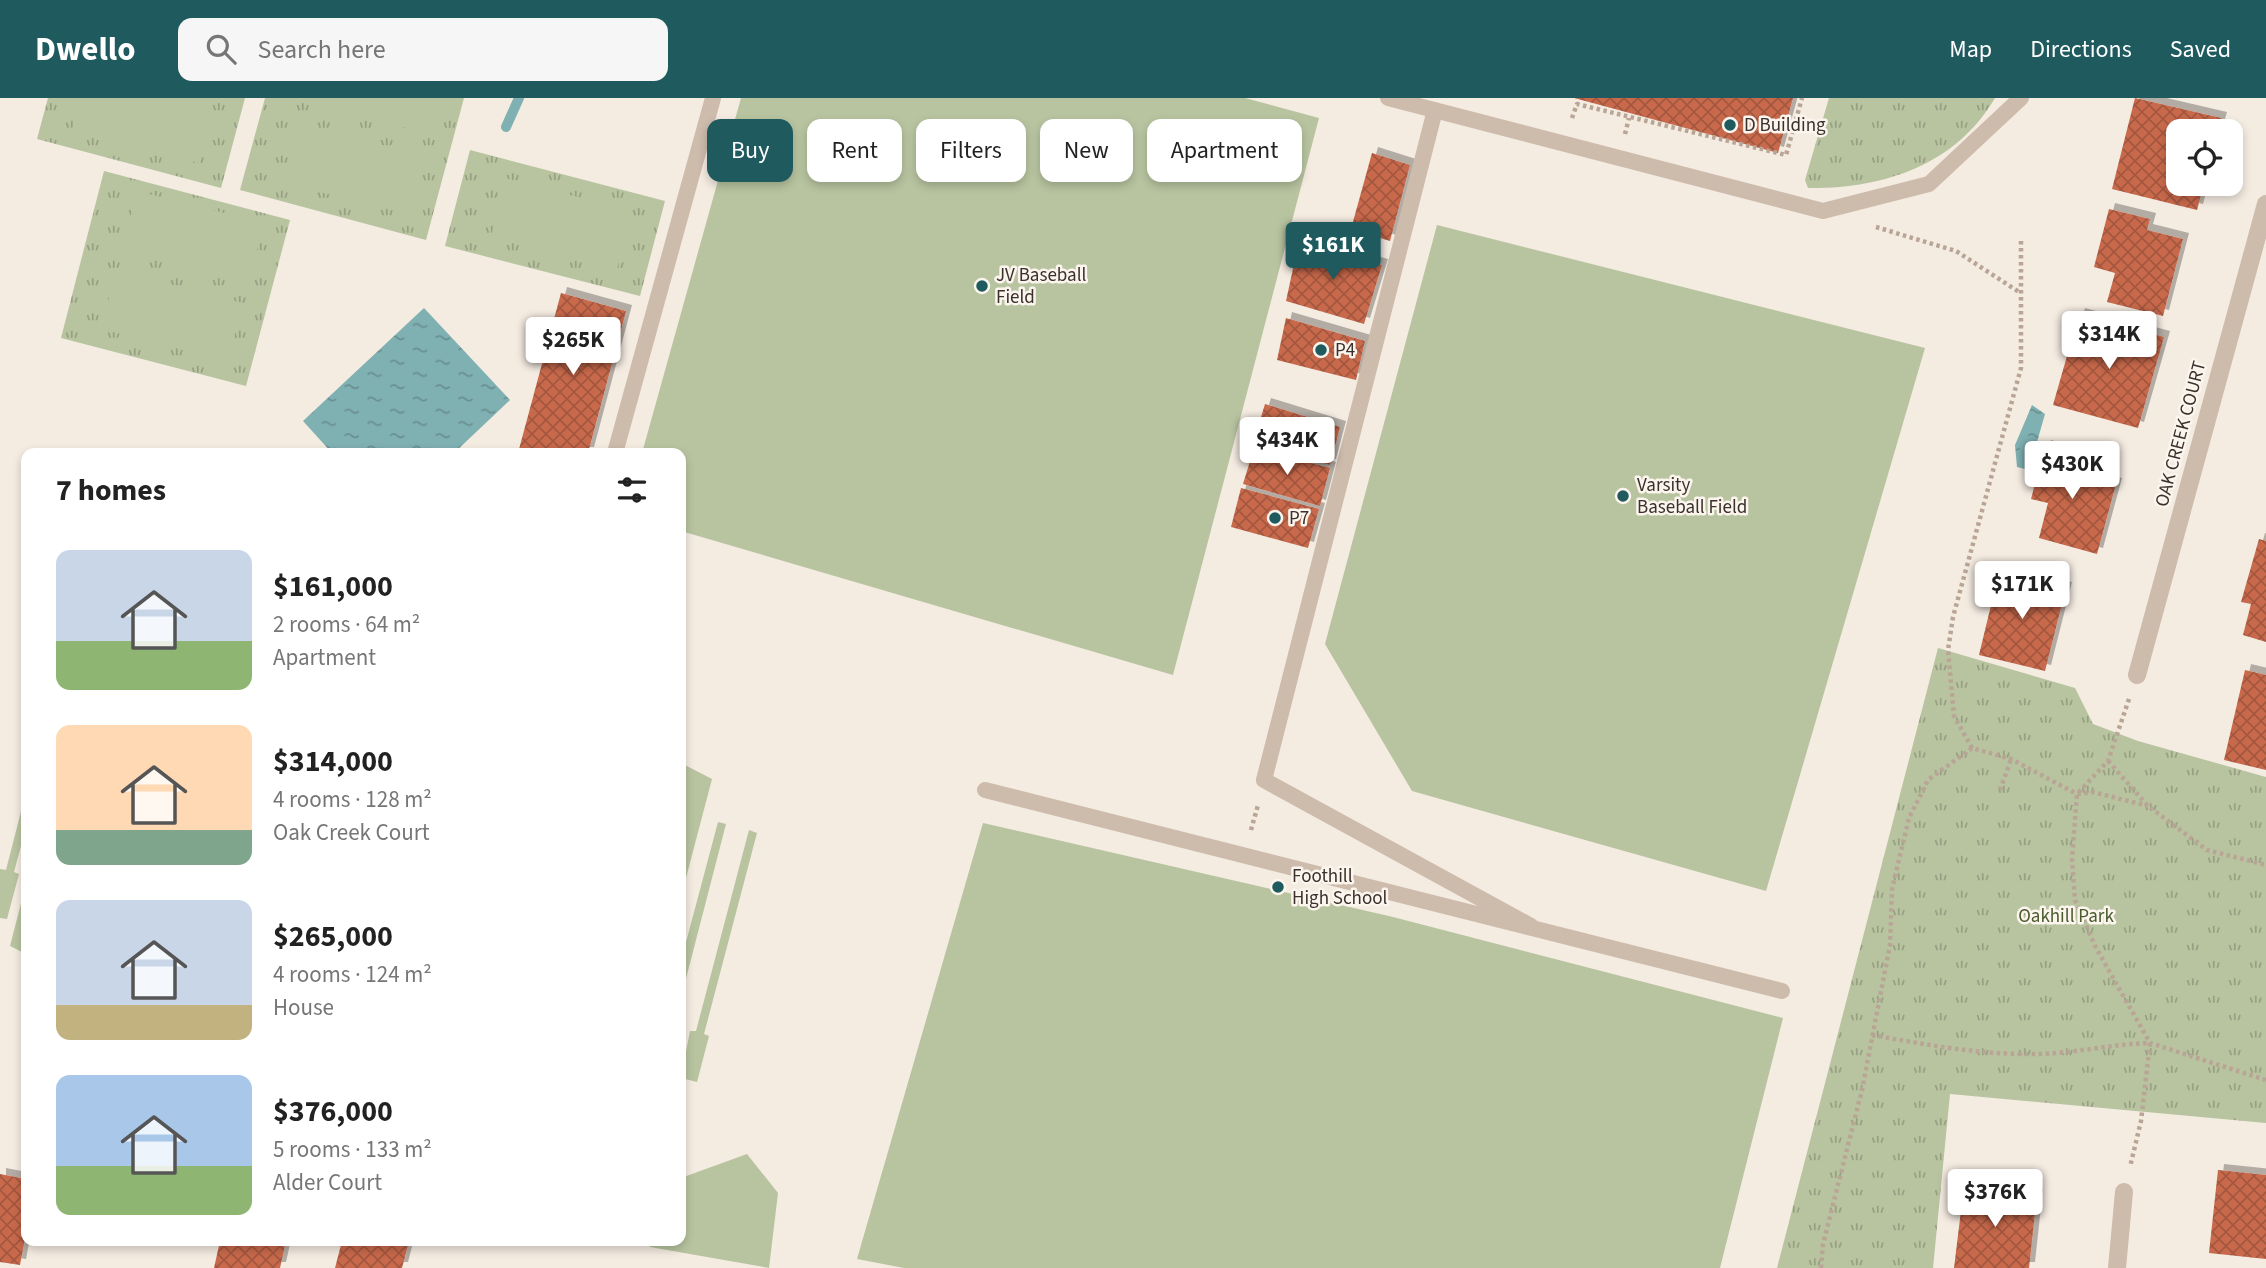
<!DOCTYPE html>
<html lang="en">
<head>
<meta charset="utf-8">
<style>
	:root { --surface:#fff; --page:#f6f6f6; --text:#222; --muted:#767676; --accent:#1f5a5e }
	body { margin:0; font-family:"Source Sans 3",sans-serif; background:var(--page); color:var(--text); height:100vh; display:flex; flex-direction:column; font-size:26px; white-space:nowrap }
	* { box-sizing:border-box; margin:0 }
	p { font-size:23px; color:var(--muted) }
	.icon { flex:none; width:38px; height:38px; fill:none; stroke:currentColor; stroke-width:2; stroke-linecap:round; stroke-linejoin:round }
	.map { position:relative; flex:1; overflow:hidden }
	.drawer { position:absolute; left:21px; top:350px; width:665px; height:798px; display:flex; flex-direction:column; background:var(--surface); border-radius:14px; box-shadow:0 4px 10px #0003 }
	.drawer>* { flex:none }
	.banner { position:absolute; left:707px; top:21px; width:665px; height:63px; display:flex; gap:14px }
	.buttons { position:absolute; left:2166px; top:21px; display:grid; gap:14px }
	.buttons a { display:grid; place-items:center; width:77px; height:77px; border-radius:14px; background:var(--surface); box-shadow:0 4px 10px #0003; font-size:35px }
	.price { position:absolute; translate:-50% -60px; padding:0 16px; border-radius:7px; background:#fff; color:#222; font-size:23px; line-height:46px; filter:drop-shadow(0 2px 4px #0008) }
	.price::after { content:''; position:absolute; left:50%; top:42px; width:21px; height:16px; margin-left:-10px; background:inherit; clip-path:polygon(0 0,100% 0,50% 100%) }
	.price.current { background:var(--accent); color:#fff }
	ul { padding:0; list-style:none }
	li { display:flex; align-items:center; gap:21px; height:175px; padding:0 35px }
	li span { display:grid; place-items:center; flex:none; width:196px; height:140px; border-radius:14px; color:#555 }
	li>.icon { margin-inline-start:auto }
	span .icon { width:84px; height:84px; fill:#fffc; stroke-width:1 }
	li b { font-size:30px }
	h2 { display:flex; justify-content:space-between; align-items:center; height:84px; padding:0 35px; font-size:30px }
	.pill { padding:0 24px; border-radius:14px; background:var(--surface); box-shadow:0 4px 10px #0003; font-size:24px; line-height:63px }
	.pill.current { background:var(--accent); color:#fff }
	header { display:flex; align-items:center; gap:42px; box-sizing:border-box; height:98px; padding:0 35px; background:var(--accent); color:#fff }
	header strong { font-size:33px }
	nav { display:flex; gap:38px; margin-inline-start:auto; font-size:24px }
	.search { width:490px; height:63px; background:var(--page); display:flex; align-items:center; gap:18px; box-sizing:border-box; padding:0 24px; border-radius:14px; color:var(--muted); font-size:26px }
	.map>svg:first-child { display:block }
	.grass { fill:url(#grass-tufts) }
	.pitch { fill:#b8c4a0 }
	.water { fill:url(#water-ripples) }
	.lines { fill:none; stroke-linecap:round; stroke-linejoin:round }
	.stream { stroke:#7fb0b2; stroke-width:10 }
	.building { fill:url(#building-cross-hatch); filter:url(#shadow) }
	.path { stroke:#b9a596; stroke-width:4.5; stroke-dasharray:3.5 3.5; stroke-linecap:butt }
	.lane { stroke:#cdbbac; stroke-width:16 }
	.street { stroke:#cdbbac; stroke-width:18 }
	.poi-dot { fill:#1f5a5e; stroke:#fbf5ee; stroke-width:2.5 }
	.labels { text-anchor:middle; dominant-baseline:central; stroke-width:5; stroke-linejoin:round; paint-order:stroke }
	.poi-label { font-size:19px; fill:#3b302b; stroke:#fbf5ee; text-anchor:start }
	.street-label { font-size:19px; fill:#3b302b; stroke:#fbf5ee }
	.park-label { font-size:19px; fill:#4a5a2e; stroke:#fbf5ee }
</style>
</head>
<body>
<header>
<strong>Dwello</strong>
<div class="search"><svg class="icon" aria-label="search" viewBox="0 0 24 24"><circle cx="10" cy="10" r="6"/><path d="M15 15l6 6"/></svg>Search here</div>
<nav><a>Map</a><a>Directions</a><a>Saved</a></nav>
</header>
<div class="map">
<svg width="2266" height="1170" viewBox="0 0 2266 1170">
	<defs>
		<pattern id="grass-tufts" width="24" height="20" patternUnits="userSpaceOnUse" patternTransform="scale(1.75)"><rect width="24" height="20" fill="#b8c4a0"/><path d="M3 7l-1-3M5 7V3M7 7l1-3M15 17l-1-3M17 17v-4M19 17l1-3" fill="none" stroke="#97a083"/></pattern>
		<pattern id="water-ripples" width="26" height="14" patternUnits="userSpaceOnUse" patternTransform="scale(1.75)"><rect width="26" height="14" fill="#7fb0b2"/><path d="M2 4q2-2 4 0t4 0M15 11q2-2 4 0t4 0" fill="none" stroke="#699091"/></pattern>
		<pattern id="building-cross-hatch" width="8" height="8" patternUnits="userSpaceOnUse" patternTransform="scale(1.75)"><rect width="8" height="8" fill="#c8694b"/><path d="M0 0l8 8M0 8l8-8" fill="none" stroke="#a4573f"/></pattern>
		<filter id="shadow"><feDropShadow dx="6" dy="-6" stdDeviation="0" flood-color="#0004"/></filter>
	</defs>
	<rect width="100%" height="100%" fill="#f4ebe1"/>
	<path class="grass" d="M48,0h197l-24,90 -184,-49z
		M265,0h199l-38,142 -186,-50z
		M1829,0h166c-40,68 -113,91 -187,90l-3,-8z
		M470,52l195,51 -25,95 -195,-50z
		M104,73l186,49 -44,166 -185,-48z
		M1938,550l137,40 18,36 45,17 128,36v346l-316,-29 -17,174h-156z"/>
	<path class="pitch" d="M80,0h111l22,6 -14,59 -127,-33z
		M308,0h135l-9,37 -127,-32z
		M741,0h504l74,20 -146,557 -492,-144v-78h-39z
		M299,26l127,32 -15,59 -127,-32z
		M505,80l127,33 -15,58 -126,-32z
		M137,93l127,32 -15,59 -127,-32z
		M1437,127l488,123 -159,543 -354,-100 -87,-147z
		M116,172l127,33 -15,58 -127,-32z
		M681,665l31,16 -31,118z
		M26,694v35l-12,45 5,2 -12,45 -7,-1v-49l6,1z
		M718,724l8,2 -45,174v-37z
		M983,725l410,94 390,101 -63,250h-816l-47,-9z
		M749,732l8,3 -53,201 5,2 -12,46 -16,-4 9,-47h6z
		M26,786v70l-16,-8z
		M747,1056l31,39 -9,75 -119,-21 1,-6h30v-63z"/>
	<path class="water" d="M424,210l86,92 -56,53h-122l-29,-32z
		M2032,307l13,9 -16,56 -12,-3 -2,-22z"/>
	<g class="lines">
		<path class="stream" d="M506,29l13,-29"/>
	</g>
	<path class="building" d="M1574,0h219l-15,55z
		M2135,0l86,20 -4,13h-38v53h25l-7,26 -85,-21z
		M1372,55l38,12 -20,76 -39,-12z
		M2109,111l41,10 -3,11 36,9 -20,77 -56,-14 8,-29 -21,-6z
		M1299,143l83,24 -18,59 -78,-23z
		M561,195l65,18 -38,142h-70z
		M2079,216l85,23 -26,91 -85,-23z
		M1286,220l79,23 -9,39 -79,-20z
		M1265,306l75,23 -10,38 -77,-22z
		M2045,348l42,11 -5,17 34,10 -19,70 -58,-16 9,-35 -17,-4z
		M1254,350l76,20 -10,38 -77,-22z
		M1241,390l78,21 -11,39 -77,-21z
		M2259,441l7,2v101l-23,-7 8,-31 -10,-2z
		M1999,474l67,16 -21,83 -66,-16z
		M2245,572l21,5v95l-42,-10z
		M2218,1072l48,5v84l-57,-6z
		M0,1076l26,5v54l-6,32 -20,-3z
		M1964,1088l73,8 -8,74h-75z
		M220,1143h66l-6,27h-66z
		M342,1143h67l-7,27h-67z"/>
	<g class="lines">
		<path class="path" d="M1572,20l5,-14 209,51 16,-57
			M1625,36l4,-16
			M1876,129l80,24 63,41
			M2021,143v127l-68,249 -5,33 6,66 18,32 39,11 66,35 16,-2 55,14
			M2129,601l-21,62 -31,33 -5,65 3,41 20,46 55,97 116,37
			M2108,663l40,45 59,44 59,15
			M2000,692l11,-31
			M1251,732l7,-25
			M1872,937c51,9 103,19 155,19 41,1 82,-10 123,-11l-9,78 -11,46
			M1821,1170l2,-24 39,-154 28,-145 2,-56 17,-71 19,-38 44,-32"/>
		<path class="lane" d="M1388,0l435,113 106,-27 92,-86
			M1435,12l-171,670 267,146
			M615,355l98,-355
			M985,692l797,201"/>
		<path class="street" d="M2137,577l129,-471
			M2117,1170l7,-76"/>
	</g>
	<g class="poi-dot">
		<circle cx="1730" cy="27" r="7"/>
		<circle cx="982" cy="188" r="7"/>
		<circle cx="1321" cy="252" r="7"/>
		<circle cx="1623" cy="398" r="7"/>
		<circle cx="1275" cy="420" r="7"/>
		<circle cx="1278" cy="789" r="7"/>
	</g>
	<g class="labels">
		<g class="poi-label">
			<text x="1744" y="27">D Building</text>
			<text x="996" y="177">JV Baseball<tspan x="996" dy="22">Field</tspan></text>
			<text x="1335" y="252">P4</text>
			<text x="1637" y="387">Varsity<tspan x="1637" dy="22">Baseball Field</tspan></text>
			<text x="1289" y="420">P7</text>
			<text x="1292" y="778">Foothill<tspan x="1292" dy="22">High School</tspan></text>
		</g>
		<g class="street-label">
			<text transform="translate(2181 336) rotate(-75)">OAK CREEK COURT</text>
		</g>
		<g class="park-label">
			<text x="2066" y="818">Oakhill Park</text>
		</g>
	</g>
</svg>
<div class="buttons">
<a><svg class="icon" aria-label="locate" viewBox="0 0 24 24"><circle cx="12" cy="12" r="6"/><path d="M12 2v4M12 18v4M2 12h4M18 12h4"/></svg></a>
</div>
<b class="price current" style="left:1333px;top:184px">$161K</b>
<b class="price" style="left:2109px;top:273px">$314K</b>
<b class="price" style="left:573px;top:279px">$265K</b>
<b class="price" style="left:1287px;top:379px">$434K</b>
<b class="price" style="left:2072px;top:403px">$430K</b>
<b class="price" style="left:2022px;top:523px">$171K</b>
<b class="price" style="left:1995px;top:1131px">$376K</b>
<div class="banner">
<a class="pill current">Buy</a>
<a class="pill">Rent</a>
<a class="pill">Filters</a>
<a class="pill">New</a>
<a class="pill">Apartment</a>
</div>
<section class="drawer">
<h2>7 homes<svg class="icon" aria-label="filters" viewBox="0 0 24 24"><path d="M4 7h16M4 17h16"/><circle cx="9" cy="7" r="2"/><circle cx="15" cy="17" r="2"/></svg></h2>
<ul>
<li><span style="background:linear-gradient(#c9d6e8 65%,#8fb573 0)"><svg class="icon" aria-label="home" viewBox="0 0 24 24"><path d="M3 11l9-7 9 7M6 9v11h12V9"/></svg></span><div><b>$161,000</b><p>2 rooms · 64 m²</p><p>Apartment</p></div></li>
<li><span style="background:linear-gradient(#ffd9b3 75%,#7fa58c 0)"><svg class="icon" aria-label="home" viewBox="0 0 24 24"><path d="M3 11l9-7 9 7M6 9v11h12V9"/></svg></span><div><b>$314,000</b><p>4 rooms · 128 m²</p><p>Oak Creek Court</p></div></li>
<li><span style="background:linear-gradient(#c9d6e8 75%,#c2b280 0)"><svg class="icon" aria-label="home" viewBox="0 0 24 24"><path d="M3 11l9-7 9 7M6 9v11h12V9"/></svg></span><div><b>$265,000</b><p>4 rooms · 124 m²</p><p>House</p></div></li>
<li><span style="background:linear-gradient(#a9c7e8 65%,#8fb573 0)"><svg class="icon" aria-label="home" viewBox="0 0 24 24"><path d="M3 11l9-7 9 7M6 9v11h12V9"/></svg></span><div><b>$376,000</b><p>5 rooms · 133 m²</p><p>Alder Court</p></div></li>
</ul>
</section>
</div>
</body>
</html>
